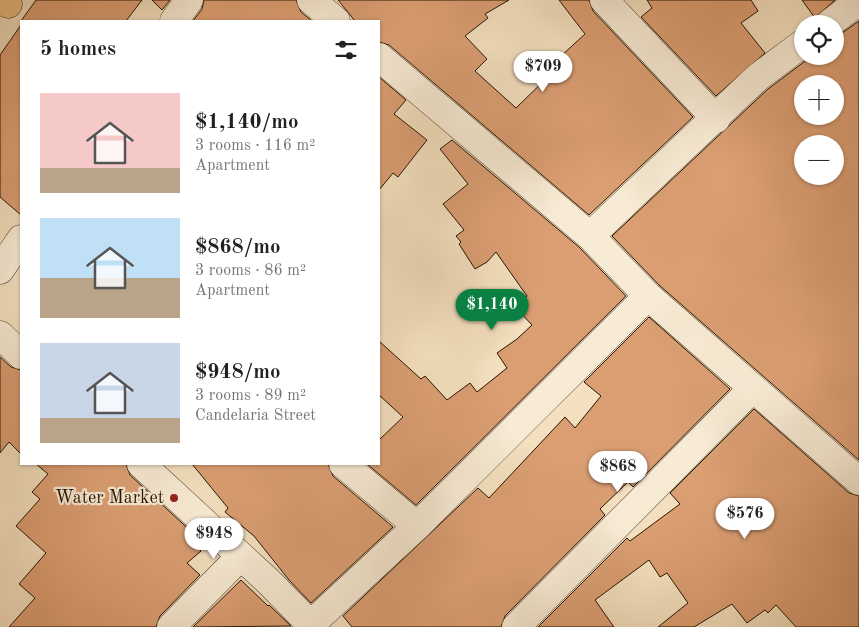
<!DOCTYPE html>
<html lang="en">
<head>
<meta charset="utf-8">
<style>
	:root { --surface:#fff; --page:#f2f2f2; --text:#202124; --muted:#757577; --accent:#0b8043 }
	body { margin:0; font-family:"Old Standard TT",serif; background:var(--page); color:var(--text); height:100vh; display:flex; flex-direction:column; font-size:19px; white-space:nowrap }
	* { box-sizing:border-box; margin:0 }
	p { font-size:16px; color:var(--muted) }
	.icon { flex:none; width:28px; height:28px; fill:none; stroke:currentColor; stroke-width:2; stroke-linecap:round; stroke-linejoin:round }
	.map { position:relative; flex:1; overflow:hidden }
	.side { position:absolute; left:20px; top:20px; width:360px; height:445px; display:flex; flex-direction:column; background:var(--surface); border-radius:0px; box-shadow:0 1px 4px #0004 }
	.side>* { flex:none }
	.controls { position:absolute; left:794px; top:15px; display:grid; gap:10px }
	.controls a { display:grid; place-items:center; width:50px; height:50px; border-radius:50%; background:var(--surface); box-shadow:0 1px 4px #0004; font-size:25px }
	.price { position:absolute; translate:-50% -42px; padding:0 11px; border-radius:18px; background:#fff; color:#222; font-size:16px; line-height:32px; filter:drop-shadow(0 1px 2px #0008) }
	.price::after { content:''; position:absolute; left:50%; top:30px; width:15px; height:11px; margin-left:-8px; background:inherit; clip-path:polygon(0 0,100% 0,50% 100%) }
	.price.selected { background:var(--accent); color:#fff }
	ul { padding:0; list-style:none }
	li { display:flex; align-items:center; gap:15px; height:125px; padding:0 20px }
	li span { display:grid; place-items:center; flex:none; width:140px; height:100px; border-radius:0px; color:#555 }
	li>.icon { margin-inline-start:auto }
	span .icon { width:60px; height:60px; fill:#fffc; stroke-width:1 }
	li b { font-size:21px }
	h2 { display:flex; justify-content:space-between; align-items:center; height:60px; padding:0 20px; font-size:21px }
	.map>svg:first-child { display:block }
	.building { fill:#db9e73; stroke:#241400; fill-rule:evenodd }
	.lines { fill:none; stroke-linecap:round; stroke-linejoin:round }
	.minor-casing { stroke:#584730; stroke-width:29 }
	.major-casing { stroke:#241400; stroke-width:29 }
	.minor { stroke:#f8ebd5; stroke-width:28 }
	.major { stroke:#eac080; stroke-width:28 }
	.poi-dot { fill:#8f2418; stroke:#f8ebd5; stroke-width:2 }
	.labels { text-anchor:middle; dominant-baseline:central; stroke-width:4.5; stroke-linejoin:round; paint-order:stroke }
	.poi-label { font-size:18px; fill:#241400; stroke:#f8ebd5; text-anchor:end }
</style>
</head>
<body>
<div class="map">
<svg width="859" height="627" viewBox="0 0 859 627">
	<rect width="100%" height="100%" fill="#f4e0bf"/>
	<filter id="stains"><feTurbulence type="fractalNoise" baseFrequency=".004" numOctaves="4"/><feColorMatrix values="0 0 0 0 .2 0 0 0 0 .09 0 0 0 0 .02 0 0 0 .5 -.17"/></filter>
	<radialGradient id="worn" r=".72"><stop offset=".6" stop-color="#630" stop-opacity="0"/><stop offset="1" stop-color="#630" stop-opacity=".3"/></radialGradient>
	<path class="building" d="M36,0h106l-16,21h-105z
		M152,0h18l-8,10z
		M204,0h92l5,12 11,9h-119l9,-12z
		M338,0h171l-24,14 3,4 -23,18 22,23 -12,12 41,37 37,-36 -4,-5 36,-33 -26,-34h30l4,11 100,106 -104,98 -200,-170 -10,-3v-21h-24z
		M647,0h104l7,11 -17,12 24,30 -49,43 -75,-79 11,-9z
		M802,0h33l-20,18z
		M859,21v439l-200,-175 -47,-49 156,-147 44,-33h23v-18zM802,84h33v32h-33zM802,144h33v32h-33z
		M21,25v190l-21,-18v-142z
		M379,77l27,23 -12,14 33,26 -29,37 -5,-4 -14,17z
		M452,140l127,107 47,49 -210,209 -49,-41h12v-24l24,-23 -24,-22v-54l42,38 4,-3 22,24 23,-17 7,9 30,-24 -10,-15 20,-14 15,-14 -17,-18 12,-11 -31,-44 -9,10 -12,7 -16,-25 2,-2 -5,-6 8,-6 -21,-26 25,-20 -28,-35z
		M649,317l81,72 -97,98 -5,-5 -28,27 5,6 -100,101 -4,11h-149l-9,-11 135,-128 11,10 76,-81 10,11 26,-32 -17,-14z
		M0,357l11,10 10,3v84l-12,-12 -9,11z
		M754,409l95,84 10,3v131h-63l-20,-22 -8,8 -3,-3 -18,13 -15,-19 -38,23h-36l30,-24 -21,-30 -7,4 -11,-17 -54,40 19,27h-76l89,-89 3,3 50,-37 -10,-11z
		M36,464h90l4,11 65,60 -5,4 11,12 -14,12 13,12 -40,41 -4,11h-147l26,-29 -16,-14 27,-31 -30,-27 24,-27 -8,-7 16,-18z
		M192,464h136l5,12 60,51 -82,76 -22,-23 -35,-44 -29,-24 3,-4z
		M241,580l27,26 1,-1 22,21 -98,1z"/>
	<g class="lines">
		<defs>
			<path id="minor" d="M311,0l25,21
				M604,0l112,119
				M174,21l15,-21
				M829,24l30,-23
				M379,57l211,179 58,60 211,185
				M590,236l168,-159 44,-33
				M0,270l21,-31
				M0,335l21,20
				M141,464l128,118 44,45
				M343,464l74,62
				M171,627l70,-71
				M308,627l109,-101 231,-230
				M516,627l236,-238"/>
			<path id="major" d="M3,0l5,4"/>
		</defs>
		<use href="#minor" class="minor-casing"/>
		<use href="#major" class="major-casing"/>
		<use href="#minor" class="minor"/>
		<use href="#major" class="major"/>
	</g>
	<circle class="poi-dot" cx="174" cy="498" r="5"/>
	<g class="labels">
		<g class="poi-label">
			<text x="164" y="498">Water Market</text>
		</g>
	</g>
	<rect width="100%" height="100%" filter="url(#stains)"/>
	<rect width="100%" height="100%" fill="url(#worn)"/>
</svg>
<div class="controls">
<a><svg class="icon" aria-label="locate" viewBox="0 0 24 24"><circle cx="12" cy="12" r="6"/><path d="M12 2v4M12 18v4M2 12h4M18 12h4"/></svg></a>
<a>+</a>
<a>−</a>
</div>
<b class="price" style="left:543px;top:93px">$709</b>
<b class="price selected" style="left:492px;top:331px">$1,140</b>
<b class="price" style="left:618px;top:493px">$868</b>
<b class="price" style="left:745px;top:540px">$576</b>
<b class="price" style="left:214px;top:560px">$948</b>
<section class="side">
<h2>5 homes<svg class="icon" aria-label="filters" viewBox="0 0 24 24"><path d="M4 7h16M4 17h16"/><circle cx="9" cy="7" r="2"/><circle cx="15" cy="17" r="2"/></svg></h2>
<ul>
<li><span style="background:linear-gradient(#f6c9c9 75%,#b9a48a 0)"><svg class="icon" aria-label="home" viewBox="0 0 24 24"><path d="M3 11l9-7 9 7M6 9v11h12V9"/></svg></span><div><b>$1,140/mo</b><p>3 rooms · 116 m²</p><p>Apartment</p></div></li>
<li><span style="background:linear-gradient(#bfe0f5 60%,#b9a48a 0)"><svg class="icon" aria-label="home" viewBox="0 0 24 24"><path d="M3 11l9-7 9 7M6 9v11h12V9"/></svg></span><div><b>$868/mo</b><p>3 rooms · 86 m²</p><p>Apartment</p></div></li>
<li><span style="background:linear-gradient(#c9d6e8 75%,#b9a48a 0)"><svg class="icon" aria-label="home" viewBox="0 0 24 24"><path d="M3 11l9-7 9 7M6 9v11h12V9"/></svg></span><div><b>$948/mo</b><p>3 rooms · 89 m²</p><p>Candelaria Street</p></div></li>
</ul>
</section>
</div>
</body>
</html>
